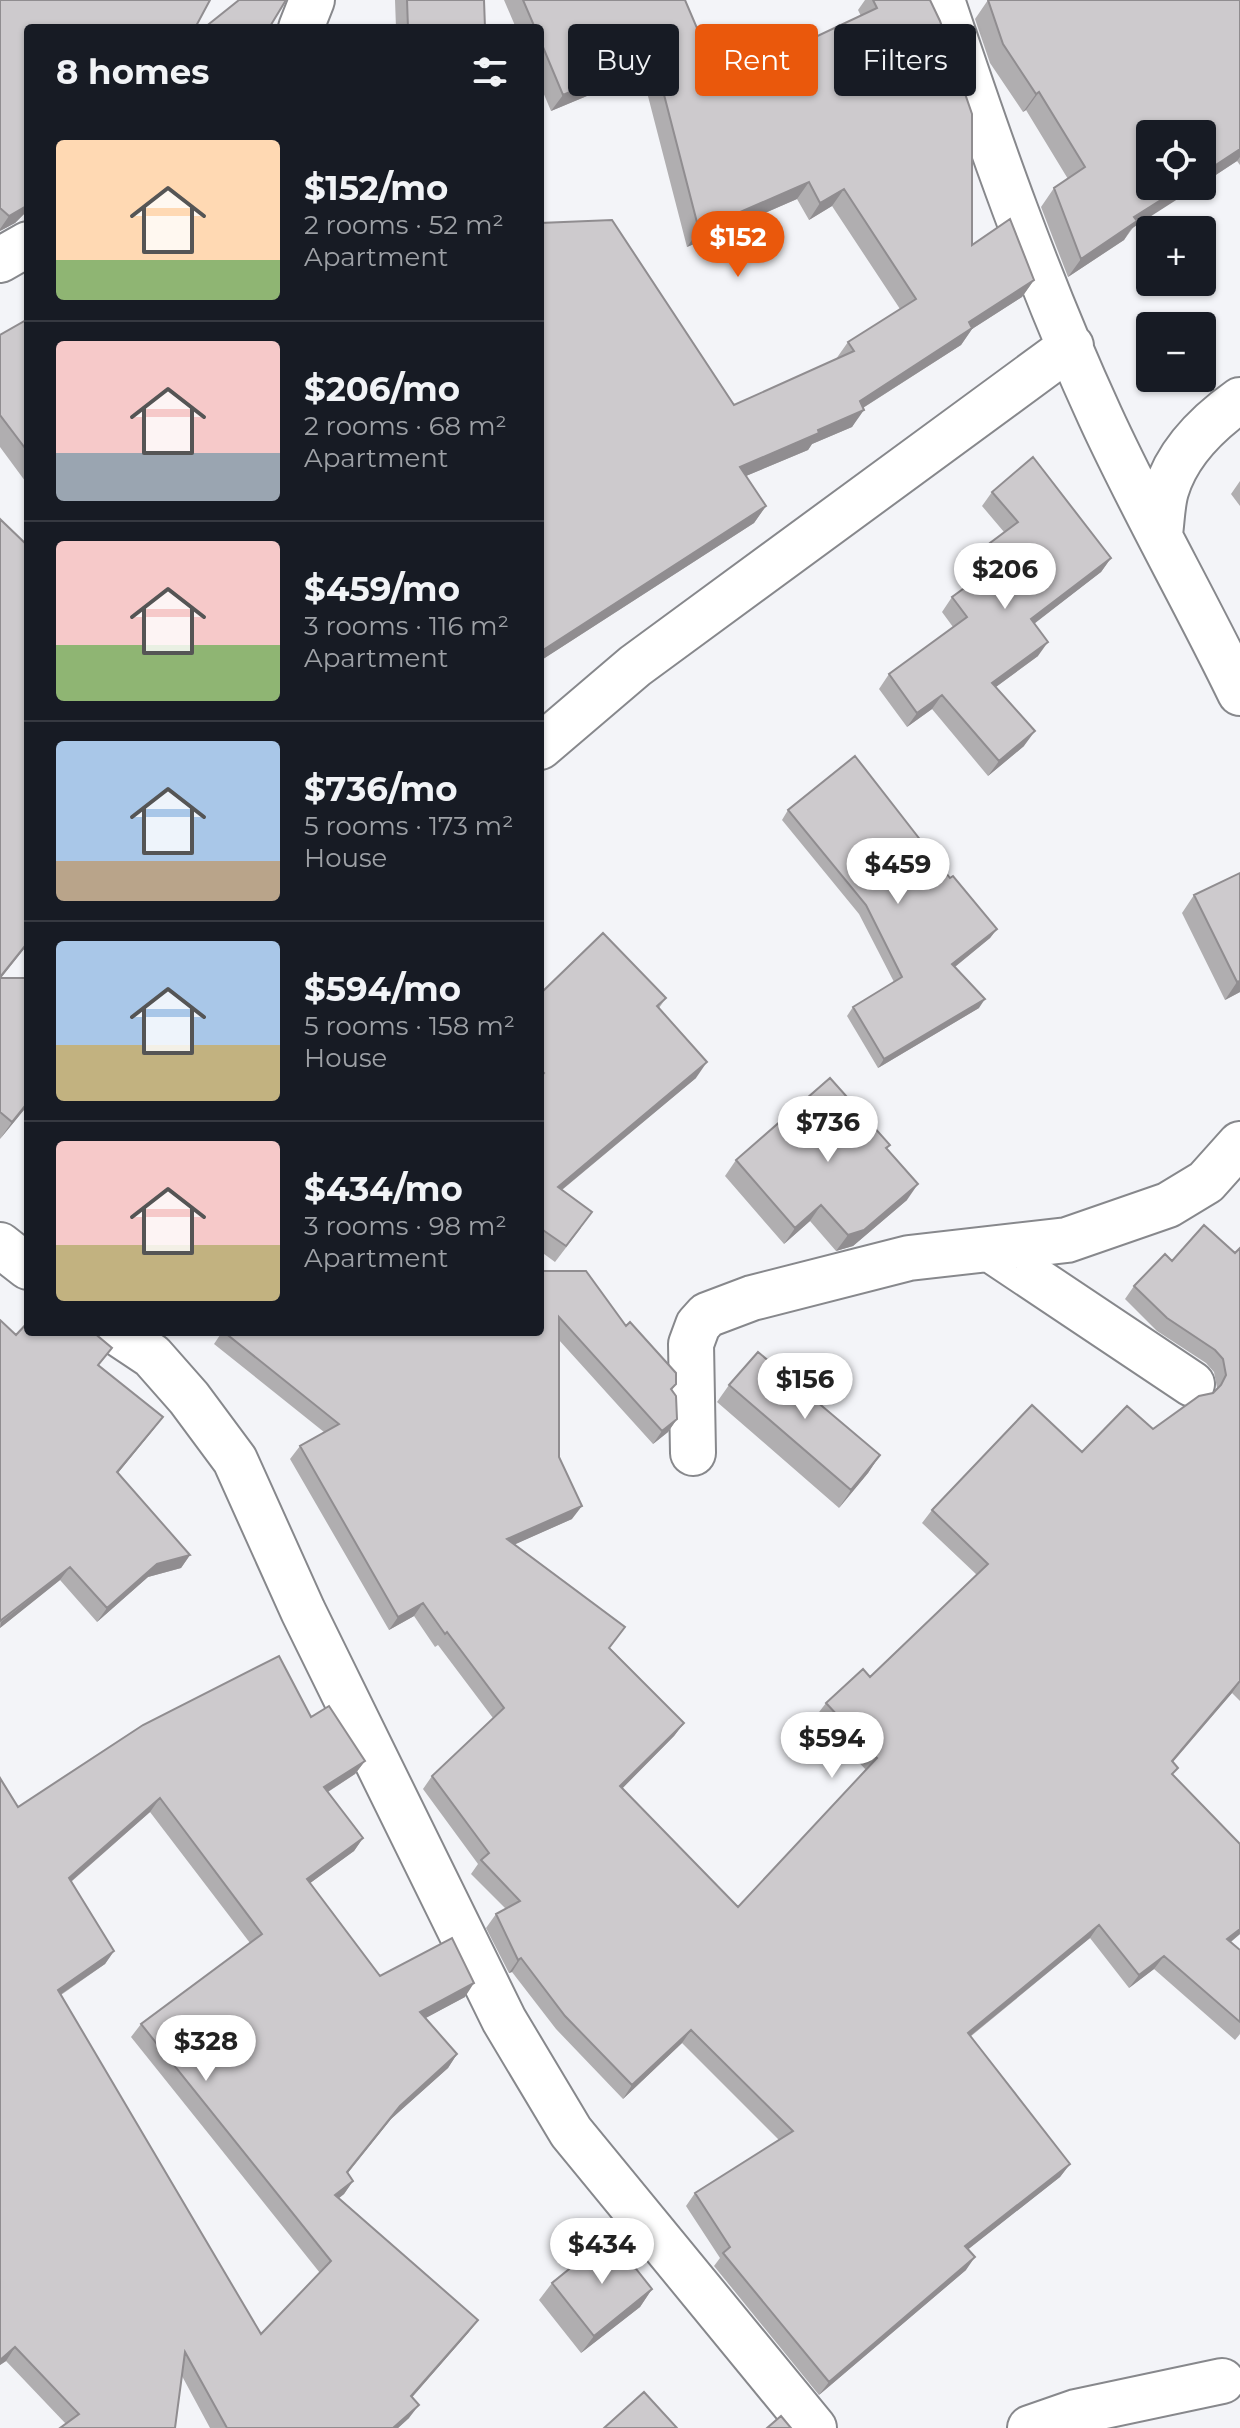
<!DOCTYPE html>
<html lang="en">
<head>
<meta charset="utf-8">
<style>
	:root { --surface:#171b24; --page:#242831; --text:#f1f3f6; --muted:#9ea1a6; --line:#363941; --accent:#ea580c }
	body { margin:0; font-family:Montserrat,sans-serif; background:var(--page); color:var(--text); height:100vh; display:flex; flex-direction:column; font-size:30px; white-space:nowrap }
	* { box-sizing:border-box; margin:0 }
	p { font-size:26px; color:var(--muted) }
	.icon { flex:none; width:44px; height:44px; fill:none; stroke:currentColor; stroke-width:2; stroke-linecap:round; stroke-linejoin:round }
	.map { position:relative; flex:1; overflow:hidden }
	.drawer { position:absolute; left:24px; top:24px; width:520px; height:1312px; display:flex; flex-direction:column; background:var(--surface); border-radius:8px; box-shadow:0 2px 6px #0004 }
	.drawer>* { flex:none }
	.banner { position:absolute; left:568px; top:24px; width:552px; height:72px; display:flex; gap:16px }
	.fabs { position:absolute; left:1136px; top:120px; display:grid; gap:16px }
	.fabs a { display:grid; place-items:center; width:80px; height:80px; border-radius:8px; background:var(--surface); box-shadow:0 2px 6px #0004; font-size:40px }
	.price { position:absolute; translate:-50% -68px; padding:0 18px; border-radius:28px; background:#fff; color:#222; font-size:26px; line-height:52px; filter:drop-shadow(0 2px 4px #0008) }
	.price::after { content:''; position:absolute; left:50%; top:48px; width:24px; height:18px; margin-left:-12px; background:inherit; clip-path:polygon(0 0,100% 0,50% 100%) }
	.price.active { background:var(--accent); color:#fff }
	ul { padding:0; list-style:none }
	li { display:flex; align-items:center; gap:24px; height:200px; padding:0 32px }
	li+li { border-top:2px solid var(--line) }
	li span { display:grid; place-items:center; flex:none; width:224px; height:160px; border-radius:8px; color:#555 }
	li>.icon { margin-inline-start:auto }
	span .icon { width:96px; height:96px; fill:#fffc; stroke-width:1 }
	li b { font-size:34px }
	h2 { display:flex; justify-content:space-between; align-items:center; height:96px; padding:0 32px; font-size:34px }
	.chip { padding:0 28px; border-radius:8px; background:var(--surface); box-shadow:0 2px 6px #0004; font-size:28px; line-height:72px }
	.chip.active { background:var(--accent); color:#fff }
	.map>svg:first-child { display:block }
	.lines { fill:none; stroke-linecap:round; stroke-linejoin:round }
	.minor-casing { stroke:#87888c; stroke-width:48 }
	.minor { stroke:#fff; stroke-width:44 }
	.wall { fill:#b0aeb0; fill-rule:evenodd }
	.shaded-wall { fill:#908d90 }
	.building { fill:#cdcacd; stroke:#908d90; stroke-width:2; fill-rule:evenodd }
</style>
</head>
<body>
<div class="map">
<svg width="1240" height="2428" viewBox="0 0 1240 2428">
	<rect width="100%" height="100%" fill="#f3f4f8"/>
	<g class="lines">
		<defs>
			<path id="minor" d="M942,0c47,141 96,281 158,416 43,94 95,184 140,277
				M301,28l11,-28
				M0,260l28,-16
				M1160,534c2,-14 2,-29 6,-43 11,-38 43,-69 74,-91
				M540,747l95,-81 436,-320
				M0,1245l28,22
				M990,1249l202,135
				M116,1332l36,24 37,42 46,62 68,151 201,409 67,112 243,296
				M693,1453l-2,-109 7,-19 9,-10 45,-17 157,-40 158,-18 101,-35 38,-23 34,-38
				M1030,2428l46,-16 146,-31"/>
		</defs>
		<use href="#minor" class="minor-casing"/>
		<use href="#minor" class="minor"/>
	</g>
	<path class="wall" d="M0,0l28,28v182l-13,13 -15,8z
		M395,0h89l1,28h-89z
		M504,0h181l35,82 141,-66 -3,-6 7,-10h65l42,245 62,35 -12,17 -50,32 -11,16 -98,63 -11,19 -40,17 -4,6 -62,26 20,30 -12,17 -214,138v-438l194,182 102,-46 12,-17 52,-33 -68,-103 -23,14 -12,-21 -110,48 -45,-174 -91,38 -11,-26v-57h-24z
		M988,0h252v165l-3,-4 -35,23v-50l-78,106 -56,37 -27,-70 13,-19 14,-9 -42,-69 -3,2 -33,-49 -15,-44z
		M28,319v166l-28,-38v-112z
		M1240,481v25l-9,-12z
		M992,492l119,66 -10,14 -67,51 4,33 -42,31 28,59 -36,30 -56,-67 -25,18 -28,-38 10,-15 64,-47 -11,-15 10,-15 37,-27 -9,-13 10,-14 14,-11 -22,-26z
		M0,519l28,27v398l-27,34h27v127l-28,34z
		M788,810l162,68 47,51 -7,9 -35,29 24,41 -101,60 -31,-52 6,-9 41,-25 -35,-68 -77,-94z
		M1240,873v119l-15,8 -43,-87 12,-18z
		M540,994l126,4 -7,10 37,70 -134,112 19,38 -26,34 -15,-11z
		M890,1145l-3,4 20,51 -54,46 -17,5 -26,-30 -26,23 -59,-68 11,-16z
		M1240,1248v453l-8,-8 -59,69v13l67,69v90l-9,8 9,8v84l-5,6 -81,-71 -25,19 -39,-50 -120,99 100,127 -10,13 -92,72 -2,21 -147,125 -105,-129 6,-8 -34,-52 9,-13 84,-53 -97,-97 -59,56 -67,-70 -44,-57 -3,1 -23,-45 10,-14 10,-5 -35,-35 7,-10 -55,-75 9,-13 61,-58 -55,-73 -3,2 -21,-31 -25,14 -99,-171 10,-13 24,-14 -110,-88 8,-12h318v-61l86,55 50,58 -4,6 5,29 -9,13 -15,12 -94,-104v117l13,62 -57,25 95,104 74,75 -10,13 -52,52 116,119 128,-137 -50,-54 10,-13 44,-26 107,-102 -55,-52 10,-13 150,-58 71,-23 60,-36 4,-5 -3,-16 -8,-9 -49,-32 -32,-32 9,-13 38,-25 63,-8z
		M0,1320l16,15 84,31 53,64 -35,43 72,82 -9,13 -33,9 -51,45 -37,-42 -60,48z
		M729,1385l151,70 -12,18 -29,35 -122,-106z
		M311,1717l54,44 -10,13 -27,18 35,46 -9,13 -44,32 70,93 85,21 -40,21 32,36 -9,14 -57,51 -43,54 5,8 -9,13 -6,5 140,121 -10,13 -56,64 -3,21 -11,10h-188l-28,-52 -116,48 -60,-63 -6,4v-587l18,29zM150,1812l100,131 -109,81 -10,13 189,236 -59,61 -200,-339 44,-31 9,-13 -43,-69z
		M552,2283l100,6 -12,18 -59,46 -42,-53z"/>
	<path class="shaded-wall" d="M654,56l-12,17 -91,38 12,-16z
		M1039,92l-13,18 -3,2 13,-18z
		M1240,149v8l-3,4 -35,23v-10z
		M809,182l-12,17 -110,48 12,-17z
		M1183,186h15l-67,43 -7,11 -56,37 13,-18 53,-42z
		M844,189l-12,17 -23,14 11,-17z
		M28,205v5l-13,13 -15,8v-2l9,-13z
		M1034,280l-12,17 -50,32 -11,16 -111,71 14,-6 -12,17 -40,17 -4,6 -79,33 11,-16 78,-37 151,-108z
		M766,506l-12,17 -214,138v-9z
		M1111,558l-10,14 -80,62 10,-15z
		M1048,642l-10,14 -56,41 10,-14z
		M942,695l-10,14 -25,18 10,-14z
		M1035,731l-11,15 -36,30 11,-15z
		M997,929l-7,9 -44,36 6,-10z
		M28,942v2l-28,35v-2z
		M1240,981v11l-15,8 12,-18z
		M985,999l-6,9 -101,60 6,-9z
		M707,1062l-11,16 -149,124 11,-15z
		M28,1102v3l-28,34 12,-17z
		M918,1184l-11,16 -54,46 -17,5 12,-16z
		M821,1205l-11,16 -26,23 11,-16z
		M163,1417l-10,13 -45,55 9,-13z
		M677,1419l-9,13 -15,12 9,-13z
		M880,1455l-12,18 -29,35 12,-18z
		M582,1506l-10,13 -74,33 9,-13z
		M190,1555l-9,13 -33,9 -51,45 10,-14 50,-44z
		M70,1567l-10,13 -60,48 1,-6z
		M423,1603l-9,13 -25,14 9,-13z
		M1240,1681l-8,12 -70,81 10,-13z
		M684,1723l-10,13 -63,64 9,-14z
		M365,1761l-10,13 -40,26 9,-13z
		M160,1798l-10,14 -91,80 10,-14z
		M363,1838l-9,13 -56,41 9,-13z
		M1099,1925l-9,13 -132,108 10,-13z
		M1240,1929v5l-22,18 9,-13z
		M114,1951l-9,13 -57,39 10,-13z
		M1164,1956l-10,13 -25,19 10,-13z
		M521,1958l-9,14 -3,1 9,-13z
		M474,1983l-9,14 -54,29 9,-14z
		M691,2030l-9,13 -59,56 9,-14z
		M457,2054l-9,14 -57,51 -54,67 63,-80z
		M1070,2164l-10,13 -104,82 9,-13z
		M353,2181l-9,13 -19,15 10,-14z
		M975,2257l-9,13 -147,125 10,-13z
		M652,2289l-12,18 -59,46 13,-17z
		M478,2320l-10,13 -67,77 10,-14z
		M15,2347l-9,14 -6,4v-5z
		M419,2405l-10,13 -11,10h-5z"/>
	<path class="building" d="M0,0h210l-15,28h-167v177l-19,11 -9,-8z
		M239,0h47l-17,28h-65z
		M407,0h77l1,28h-77z
		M523,0h162l35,82 157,-74 -4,-8h57l10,21 32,93v131l38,-26 24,61 -65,42 3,6 -112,73 4,9 -46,20 1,3 -79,34 26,39 -226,146v-139l1,-1 -1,-2v-287l72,-3 122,185 120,-54 -6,-9 68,-43 -72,-110 -24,14 -11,-21 -110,48 -45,-174 -91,39 -23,-55v-12h-5z
		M988,0h252v149l-38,25v-40h-52v52h33l-49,31 3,4 -56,38 -27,-71 31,-21 -46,-75 -3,2 -33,-50z
		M28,319v133l-28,-37v-80z
		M1033,457l78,101 -80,61 17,23 -56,41 43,48 -36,30 -57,-66 -25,18 -28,-39 78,-57 -15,-20 51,-37 -13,-17 28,-21 -26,-30z
		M0,519l28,27v396l-28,35z
		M855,756l95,122 3,-2 44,53 -45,35 33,35 -101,60 -31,-52 49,-30 -36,-72 -78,-95z
		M1240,873v108l-3,1 -43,-87z
		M603,933l63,65 -9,8 50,56 -149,125 34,25 -26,34 -26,-18v-150l4,-5 -4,-4v-75z
		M0,978h28v124l-16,20 -12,-10z
		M830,1078l60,67 -4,3 32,36 -54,46 -16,5 -27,-30 -26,23 -59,-68z
		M1204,1225l31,28 5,-5v433l-68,80 6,7 -6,6 68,70v85l-13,10 13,11v72l-76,-66 -25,19 -40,-50 -131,108 102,131 -105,82 10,11 -146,125 -106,-129 7,-6 -35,-54 98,-62 -102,-101 -59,55 -67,-69 -44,-58 -3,2 -22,-46 24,-13 -39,-41 8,-7 -57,-77 72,-68 -57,-76 -2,2 -22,-31 -25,14 -98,-171 39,-22 -115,-92h316v-61h46l40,55 4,-4 46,51v11l-5,5 5,7 1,23 -15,12 -103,-114v140l23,49 -75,33 118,88 -16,21 75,75 -64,63 118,121 139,-149 -51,-55 37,-34 7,8 118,-113 -56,-54 100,-105 50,47 45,-46 26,23 46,-33 14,-3 8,-8 5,-10 -3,-16 -8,-9 -48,-32 -33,-32 31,-32 7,7z
		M0,1320l16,15 12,-13v10h65l19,16 -14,17 65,52 -46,55 73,83 -33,9 -50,44 -37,-41 -70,54z
		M758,1352l122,103 -29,35 -122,-105z
		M279,1656l32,61 18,-11 36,55 -41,26 39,51 -56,41 73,97 72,-38 22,45 -54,29 37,42 -57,52 -53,66 6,9 -18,14 143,125 -67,76 8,9 -26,23h-166l-42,-76 -10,76h-115l19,-14 -64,-67 -15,13v-582l18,29 125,-82zM160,1798l102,136 -121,90 190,237 -70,73 -203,-344 56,-39 -45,-73z
		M610,2236l42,53 -58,47 -42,-53z
		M644,2392l33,36h-73z
		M781,2416l10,12h-24z"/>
</svg>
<div class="fabs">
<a><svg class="icon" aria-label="locate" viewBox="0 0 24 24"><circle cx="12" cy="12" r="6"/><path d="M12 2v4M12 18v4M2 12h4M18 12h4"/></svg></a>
<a>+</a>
<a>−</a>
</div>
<b class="price active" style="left:738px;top:279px">$152</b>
<b class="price" style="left:1005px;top:611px">$206</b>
<b class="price" style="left:898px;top:906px">$459</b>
<b class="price" style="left:828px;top:1164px">$736</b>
<b class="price" style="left:805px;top:1421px">$156</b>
<b class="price" style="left:832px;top:1780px">$594</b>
<b class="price" style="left:206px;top:2083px">$328</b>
<b class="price" style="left:602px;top:2286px">$434</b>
<div class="banner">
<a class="chip">Buy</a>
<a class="chip active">Rent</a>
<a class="chip">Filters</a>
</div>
<section class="drawer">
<h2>8 homes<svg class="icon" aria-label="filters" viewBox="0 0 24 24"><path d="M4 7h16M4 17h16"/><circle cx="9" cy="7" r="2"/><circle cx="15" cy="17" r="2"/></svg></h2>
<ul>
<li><span style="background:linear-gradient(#ffd9b3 75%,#8fb573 0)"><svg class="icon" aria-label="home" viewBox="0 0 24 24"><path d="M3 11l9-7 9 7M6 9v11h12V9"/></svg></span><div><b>$152/mo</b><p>2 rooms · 52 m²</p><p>Apartment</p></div></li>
<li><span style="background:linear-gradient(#f6c9c9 70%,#9aa5b1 0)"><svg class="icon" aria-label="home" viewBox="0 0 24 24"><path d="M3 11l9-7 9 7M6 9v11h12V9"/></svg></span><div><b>$206/mo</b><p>2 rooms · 68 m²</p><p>Apartment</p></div></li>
<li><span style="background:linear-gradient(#f6c9c9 65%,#8fb573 0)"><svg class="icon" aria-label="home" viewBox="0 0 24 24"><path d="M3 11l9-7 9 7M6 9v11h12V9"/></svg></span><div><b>$459/mo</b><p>3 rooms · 116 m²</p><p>Apartment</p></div></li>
<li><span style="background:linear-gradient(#a9c7e8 75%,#b9a48a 0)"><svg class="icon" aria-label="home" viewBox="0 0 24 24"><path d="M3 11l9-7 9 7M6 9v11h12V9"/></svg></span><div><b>$736/mo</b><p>5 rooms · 173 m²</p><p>House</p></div></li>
<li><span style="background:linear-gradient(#a9c7e8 65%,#c2b280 0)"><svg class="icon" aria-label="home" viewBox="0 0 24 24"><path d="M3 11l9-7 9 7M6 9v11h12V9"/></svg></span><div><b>$594/mo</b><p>5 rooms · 158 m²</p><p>House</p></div></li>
<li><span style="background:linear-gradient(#f6c9c9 65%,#c2b280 0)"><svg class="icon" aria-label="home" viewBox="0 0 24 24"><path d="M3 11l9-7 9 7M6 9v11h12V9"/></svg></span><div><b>$434/mo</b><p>3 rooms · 98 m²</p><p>Apartment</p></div></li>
</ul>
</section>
</div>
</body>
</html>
